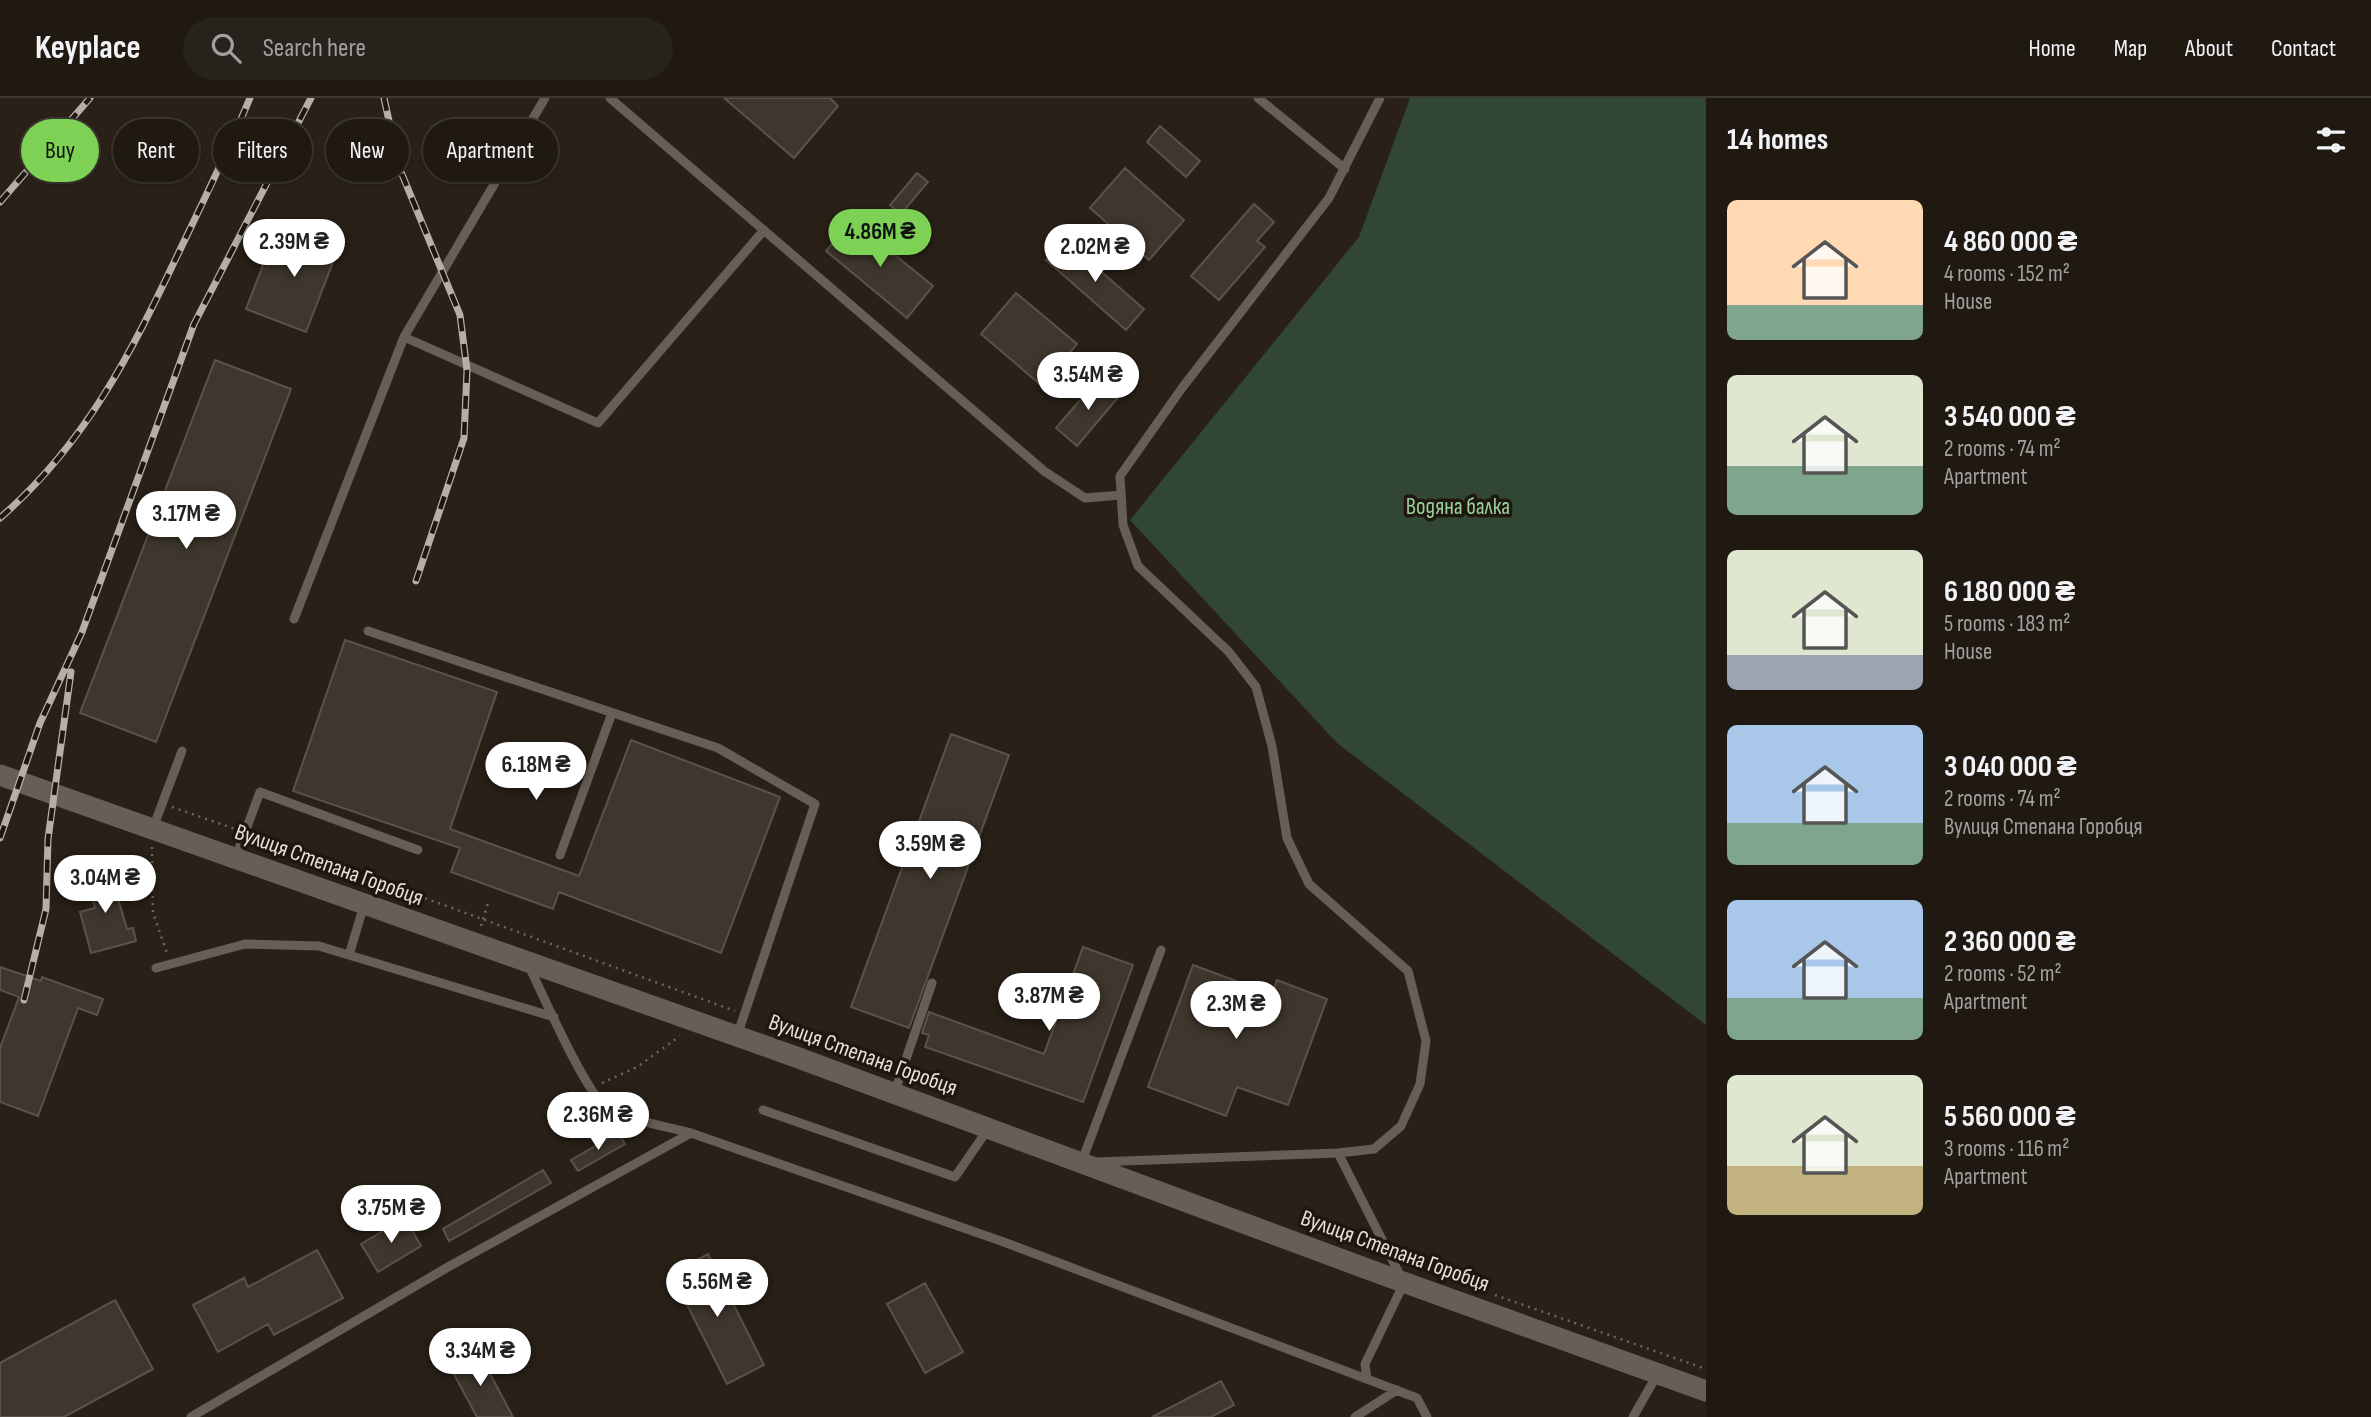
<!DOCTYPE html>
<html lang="en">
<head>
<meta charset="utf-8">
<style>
	:root { --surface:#1f1912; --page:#27221b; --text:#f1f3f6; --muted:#a1a09f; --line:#3c3832; --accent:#7dd154 }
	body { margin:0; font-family:"Sofia Sans Condensed",sans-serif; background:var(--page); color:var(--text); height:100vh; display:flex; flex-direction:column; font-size:26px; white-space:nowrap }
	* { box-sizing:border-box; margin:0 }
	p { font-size:23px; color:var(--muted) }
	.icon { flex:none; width:38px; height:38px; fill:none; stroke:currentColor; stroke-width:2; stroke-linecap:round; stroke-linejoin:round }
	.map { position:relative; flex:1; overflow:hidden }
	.sheet { display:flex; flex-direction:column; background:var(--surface); width:665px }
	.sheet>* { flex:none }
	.guide { position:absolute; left:21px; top:21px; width:665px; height:63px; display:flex; gap:14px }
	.price { position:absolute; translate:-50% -60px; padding:0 16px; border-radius:24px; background:#fff; color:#222; font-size:23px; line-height:46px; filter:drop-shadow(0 2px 4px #0008) }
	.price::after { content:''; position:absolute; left:50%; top:42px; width:21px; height:16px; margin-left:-10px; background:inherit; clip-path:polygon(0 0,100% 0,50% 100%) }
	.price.current { background:var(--accent); color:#111 }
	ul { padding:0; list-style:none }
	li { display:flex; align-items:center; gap:21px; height:175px; padding:0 21px }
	li span { display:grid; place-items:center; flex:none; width:196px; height:140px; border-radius:10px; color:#555 }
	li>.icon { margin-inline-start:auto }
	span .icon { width:84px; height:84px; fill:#fffc; stroke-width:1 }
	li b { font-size:30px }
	h2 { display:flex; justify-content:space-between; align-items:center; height:84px; padding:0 21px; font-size:30px }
	.chip { padding:0 24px; border-radius:32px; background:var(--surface); box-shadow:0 2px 5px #0004,0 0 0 2px var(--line); font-size:24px; line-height:63px }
	.chip.current { background:var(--accent); color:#111 }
	header { display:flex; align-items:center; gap:42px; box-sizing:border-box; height:98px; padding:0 35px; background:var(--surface); border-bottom:2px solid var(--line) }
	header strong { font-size:33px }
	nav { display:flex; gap:38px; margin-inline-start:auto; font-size:24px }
	.search { width:490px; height:63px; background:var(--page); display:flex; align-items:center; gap:18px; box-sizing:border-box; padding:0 24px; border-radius:38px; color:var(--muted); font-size:26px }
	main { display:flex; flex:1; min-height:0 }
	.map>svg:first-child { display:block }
	.green { fill:#324634 }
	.building { fill:#3f372d; stroke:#5b5349; stroke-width:2 }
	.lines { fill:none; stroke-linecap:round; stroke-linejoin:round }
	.path { stroke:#6d675f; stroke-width:2.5; stroke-dasharray:2 5; stroke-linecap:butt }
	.lane { stroke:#685e55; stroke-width:9 }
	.secondary { stroke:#685e55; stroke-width:21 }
	.rail-casing { stroke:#b5afa8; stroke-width:7 }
	.rail { stroke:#1f170f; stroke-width:4.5; stroke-dasharray:13; stroke-linecap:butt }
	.labels { text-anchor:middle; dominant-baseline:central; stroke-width:7; stroke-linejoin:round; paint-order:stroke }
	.park-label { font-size:23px; fill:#97d19d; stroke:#1f170f }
	.street-label { font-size:23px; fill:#e5e0da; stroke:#1f170f }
</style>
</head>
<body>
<header>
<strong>Keyplace</strong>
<div class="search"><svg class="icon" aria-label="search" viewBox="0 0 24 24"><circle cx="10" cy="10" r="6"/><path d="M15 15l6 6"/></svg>Search here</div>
<nav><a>Home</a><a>Map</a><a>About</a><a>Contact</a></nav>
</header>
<main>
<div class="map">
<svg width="1706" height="1319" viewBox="0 0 1706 1319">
	<rect width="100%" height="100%" fill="#292118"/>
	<path class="green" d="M1410,0h296v927l-369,-282 -207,-223 229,-283z"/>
	<path class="building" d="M724,0h106l8,8 -44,52z
		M1160,28l40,35 -14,16 -39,-35z
		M1125,70l59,52 -35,40 -59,-52z
		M917,75l11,9 -27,32 -11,-9z
		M1254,106l20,18 -17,19 8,6 -46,53 -28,-24z
		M852,122l81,66 -26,32 -81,-67z
		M292,127l48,19 -34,88 -60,-23 24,-62 12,4z
		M1064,141l80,70 -18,21 -80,-70z
		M1016,195l61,51 -35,42 -61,-52z
		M215,262l76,29 -135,353 -76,-29z
		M1100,279l20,18 -43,51 -21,-18z
		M345,542l152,52 -47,137 129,47 52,-136 149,57 -59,156 -162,-61 -6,17 -102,-37 9,-24 -167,-57z
		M951,636l58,21 -100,273 -58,-21z
		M109,769l18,62 6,-1 3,13 -45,12 -11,-41 15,-4 -9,-34z
		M1083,849l50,18 -50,137 -158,-55 4,-12 -7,-2 7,-21 115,42z
		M1193,867l79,29 5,-14 50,19 -39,106 -51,-18 -11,29 -78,-29z
		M0,869l41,14 1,-4 61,22 -6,16 -19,-7 -40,108 -38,-14v-54l19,-51 -19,-7z
		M618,1035l7,11 -47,27 -7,-11z
		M543,1072l8,13 -102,58 -6,-12z
		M405,1120l16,28 -43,26 -17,-28z
		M317,1152l26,48 -69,37 -6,-11 -50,28 -25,-47 51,-27 4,9z
		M708,1156l56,111 -37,19 -56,-111z
		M925,1185l38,69 -38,21 -38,-69z
		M115,1202l38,69 -89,48h-64v-54z
		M478,1253l35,66h-36l-27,-50z
		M1221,1283l13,24 -23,12h-59z"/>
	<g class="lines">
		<path class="path" d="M172,709l63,22
			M254,738l481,175
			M152,749l1,66 14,40
			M481,828l7,-23
			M602,985l35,-16 43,-31
			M1495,1197l211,74"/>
		<path class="lane" d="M545,0l-141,239 194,86 166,-193
			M610,0l434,373 41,27 36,-3
			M1258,0l87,71
			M294,521l110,-282
			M368,533l350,117 97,56 -78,232
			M153,730l29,-77
			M560,757l52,-142
			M235,761l25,-67 158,58
			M349,857l15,-50
			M528,866c15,31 57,128 80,146 11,8 66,18 83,23
			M156,870l89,-24 74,2 235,71
			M894,996l38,-111
			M763,1012l192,67 33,-48
			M1082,1063l79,-211
			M1097,1064l241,-9
			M1367,1281l-2,-15 39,-81 -66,-130 36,-4 27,-23 19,-42 6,-43 -18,-70 -99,-87 -22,-46 -15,-92 -16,-59 -27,-35 -91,-86 -15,-41 -3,-49 62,-88 147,-190 51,-100
			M191,1319l257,-150 243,-134 310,108 416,157 10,19
			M1355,1319l42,-27
			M1633,1319l24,-42"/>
		<path class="secondary" d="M0,677l796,282 593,220 317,114"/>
		<defs>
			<path id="rail" d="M384,0l15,69 61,148 7,55 -3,68 -48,143
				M0,104l90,-104
				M0,420c86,-75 130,-163 178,-264 25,-52 50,-103 72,-156
				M0,740l40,-115 42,-91 112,-308 117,-226
				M24,902l22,-91 2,-70 23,-167"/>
		</defs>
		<use href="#rail" class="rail-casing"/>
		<use href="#rail" class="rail"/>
	</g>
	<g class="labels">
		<g class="park-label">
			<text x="1458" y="409">Водяна балка</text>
		</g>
		<g class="street-label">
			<text transform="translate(329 767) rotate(20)">Вулиця Степана Горобця</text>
			<text transform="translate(863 957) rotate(20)">Вулиця Степана Горобця</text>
			<text transform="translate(1395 1153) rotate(20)">Вулиця Степана Горобця</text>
		</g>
	</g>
</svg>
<b class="price current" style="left:880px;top:171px">4.86M ₴</b>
<b class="price" style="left:294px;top:181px">2.39M ₴</b>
<b class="price" style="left:1095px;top:186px">2.02M ₴</b>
<b class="price" style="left:1088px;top:314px">3.54M ₴</b>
<b class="price" style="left:186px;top:453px">3.17M ₴</b>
<b class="price" style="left:536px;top:704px">6.18M ₴</b>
<b class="price" style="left:930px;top:783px">3.59M ₴</b>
<b class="price" style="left:105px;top:817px">3.04M ₴</b>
<b class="price" style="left:1049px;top:935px">3.87M ₴</b>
<b class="price" style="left:1236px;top:943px">2.3M ₴</b>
<b class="price" style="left:598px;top:1054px">2.36M ₴</b>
<b class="price" style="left:391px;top:1147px">3.75M ₴</b>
<b class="price" style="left:717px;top:1221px">5.56M ₴</b>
<b class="price" style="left:480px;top:1290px">3.34M ₴</b>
<div class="guide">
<a class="chip current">Buy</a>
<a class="chip">Rent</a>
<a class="chip">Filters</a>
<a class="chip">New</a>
<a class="chip">Apartment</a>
</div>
</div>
<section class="sheet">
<h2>14 homes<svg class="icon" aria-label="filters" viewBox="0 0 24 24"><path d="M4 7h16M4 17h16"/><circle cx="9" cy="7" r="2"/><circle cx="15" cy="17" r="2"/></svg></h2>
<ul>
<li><span style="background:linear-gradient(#ffd9b3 75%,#7fa58c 0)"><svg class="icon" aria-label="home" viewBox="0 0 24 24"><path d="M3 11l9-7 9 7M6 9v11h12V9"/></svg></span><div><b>4 860 000 ₴</b><p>4 rooms · 152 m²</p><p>House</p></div></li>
<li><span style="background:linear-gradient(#dfe7d0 65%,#7fa58c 0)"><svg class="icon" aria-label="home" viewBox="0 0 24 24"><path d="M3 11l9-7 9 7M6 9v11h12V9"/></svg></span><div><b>3 540 000 ₴</b><p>2 rooms · 74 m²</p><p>Apartment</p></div></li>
<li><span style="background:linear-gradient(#dfe7d0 75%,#9aa5b1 0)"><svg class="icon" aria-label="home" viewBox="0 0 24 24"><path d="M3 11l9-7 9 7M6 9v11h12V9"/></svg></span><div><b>6 180 000 ₴</b><p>5 rooms · 183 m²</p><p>House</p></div></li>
<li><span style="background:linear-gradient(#a9c7e8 70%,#7fa58c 0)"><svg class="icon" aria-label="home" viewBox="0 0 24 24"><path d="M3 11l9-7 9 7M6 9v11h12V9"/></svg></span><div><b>3 040 000 ₴</b><p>2 rooms · 74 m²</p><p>Вулиця Степана Горобця</p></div></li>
<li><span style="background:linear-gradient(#a9c7e8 70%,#7fa58c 0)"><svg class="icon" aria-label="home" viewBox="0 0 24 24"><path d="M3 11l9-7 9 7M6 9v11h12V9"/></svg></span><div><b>2 360 000 ₴</b><p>2 rooms · 52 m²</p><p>Apartment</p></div></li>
<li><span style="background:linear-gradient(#dfe7d0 65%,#c2b280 0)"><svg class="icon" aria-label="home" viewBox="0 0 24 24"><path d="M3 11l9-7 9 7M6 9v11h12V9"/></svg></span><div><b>5 560 000 ₴</b><p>3 rooms · 116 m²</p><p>Apartment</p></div></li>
</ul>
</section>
</main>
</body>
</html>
